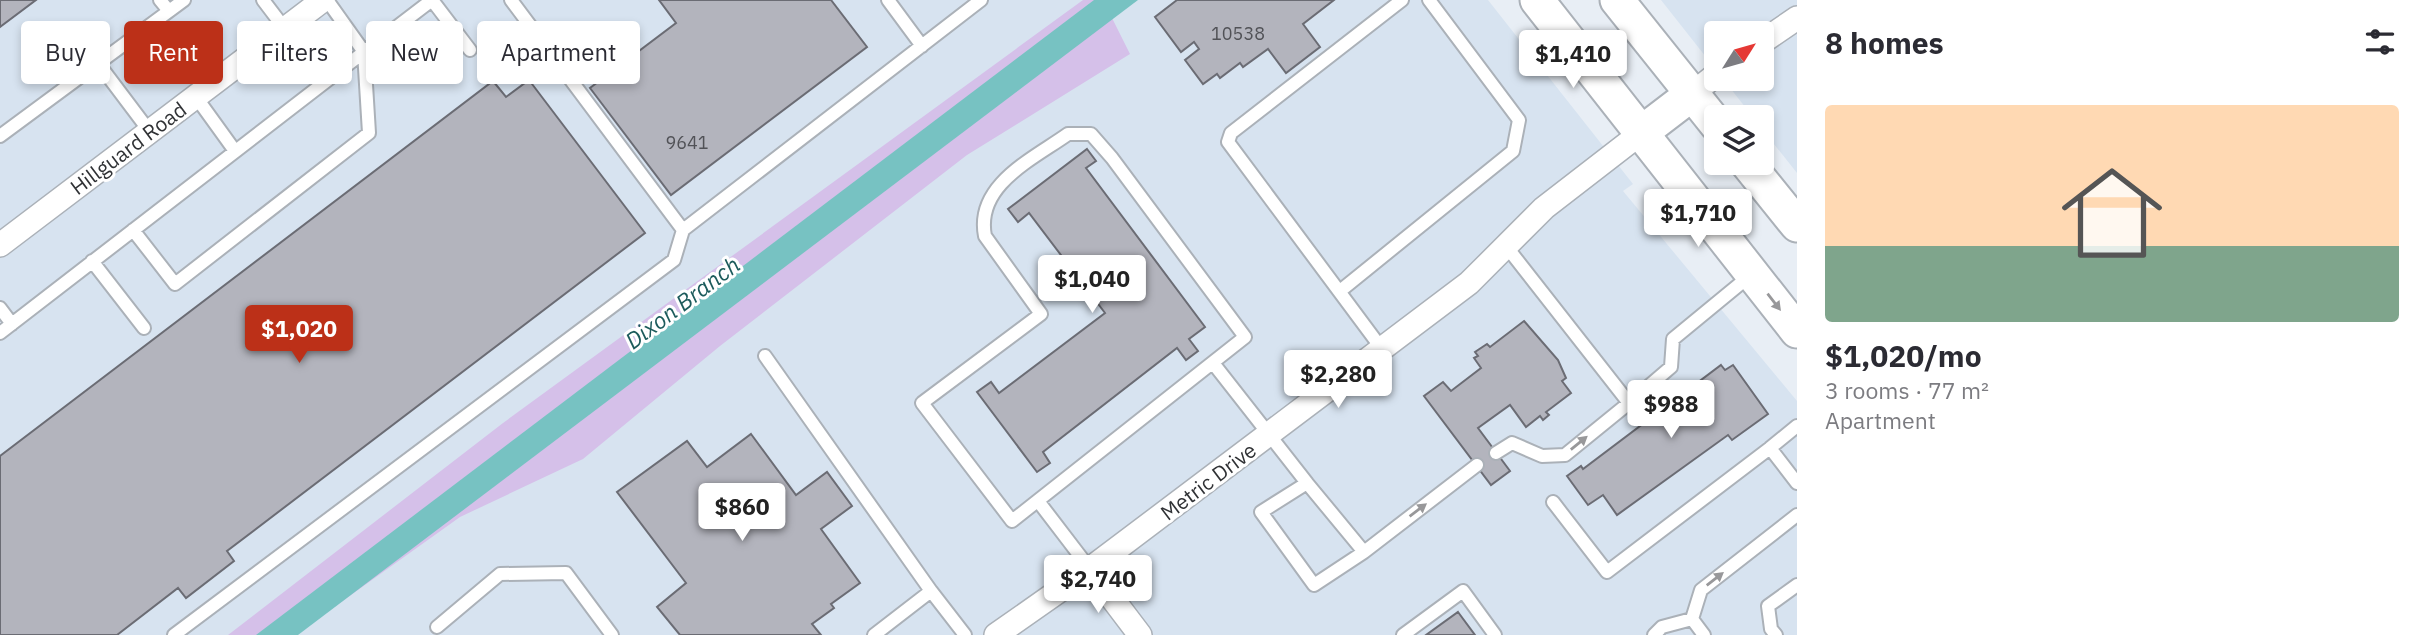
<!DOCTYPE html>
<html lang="en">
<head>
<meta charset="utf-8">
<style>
	:root { --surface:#fff; --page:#f7f7f7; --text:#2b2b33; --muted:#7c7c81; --accent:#bc3018 }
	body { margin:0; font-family:"IBM Plex Sans",sans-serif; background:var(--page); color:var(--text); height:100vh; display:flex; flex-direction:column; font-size:26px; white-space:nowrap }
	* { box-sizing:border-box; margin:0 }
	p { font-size:23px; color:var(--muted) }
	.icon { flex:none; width:38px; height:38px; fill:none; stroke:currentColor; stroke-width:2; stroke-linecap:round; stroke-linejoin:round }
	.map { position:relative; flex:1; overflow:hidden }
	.drawer { display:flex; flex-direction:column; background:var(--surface); width:630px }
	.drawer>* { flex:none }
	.banner { position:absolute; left:21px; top:21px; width:665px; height:63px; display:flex; gap:14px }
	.needle { width:46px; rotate:53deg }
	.fabs { position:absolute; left:1704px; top:21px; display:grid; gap:14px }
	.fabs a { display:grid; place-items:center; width:70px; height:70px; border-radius:7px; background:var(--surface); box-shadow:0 4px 10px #0003; font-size:35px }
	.price { position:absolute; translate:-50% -60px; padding:0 16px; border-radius:7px; background:#fff; color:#222; font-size:23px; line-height:46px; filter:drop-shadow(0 2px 4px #0008) }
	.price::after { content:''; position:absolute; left:50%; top:42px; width:21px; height:16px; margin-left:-10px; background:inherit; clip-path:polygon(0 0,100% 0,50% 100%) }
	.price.selected { background:var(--accent); color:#fff }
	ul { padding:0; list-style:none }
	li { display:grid; align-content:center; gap:14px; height:371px; padding:0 28px }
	li span { display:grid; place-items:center; height:217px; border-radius:7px; color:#555 }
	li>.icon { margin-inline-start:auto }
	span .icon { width:126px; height:126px; fill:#fffc; stroke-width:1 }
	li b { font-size:30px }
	h2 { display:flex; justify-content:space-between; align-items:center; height:84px; padding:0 28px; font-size:30px }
	.chip { padding:0 24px; border-radius:7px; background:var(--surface); box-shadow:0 4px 10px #0003; font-size:24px; line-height:63px }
	.chip.selected { background:var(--accent); color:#fff }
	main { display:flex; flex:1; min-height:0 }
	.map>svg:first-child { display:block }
	.built { fill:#d7e3f0 }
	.green { fill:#d5c0e9 }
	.water { fill:#77c2c2 }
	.building { fill:#b3b4bd; stroke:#6b6c74; stroke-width:2 }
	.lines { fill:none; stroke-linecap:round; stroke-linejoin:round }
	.service-casing { stroke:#abb1b8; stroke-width:16 }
	.minor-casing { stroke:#abb1b8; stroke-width:26 }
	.secondary-casing { stroke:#abb1b8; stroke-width:37 }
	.service { stroke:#fff; stroke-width:12 }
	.minor { stroke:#fff; stroke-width:23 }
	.secondary { stroke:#fff; stroke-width:33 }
	.oneway { fill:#98989a }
	.labels { text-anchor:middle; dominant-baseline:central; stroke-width:6; stroke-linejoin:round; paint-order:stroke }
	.number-label { font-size:18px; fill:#515257 }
	.street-label { font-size:21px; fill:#303235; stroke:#fff }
	.water-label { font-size:23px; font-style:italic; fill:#1c5b5c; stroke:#fff }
</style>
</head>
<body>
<main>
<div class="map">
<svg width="1797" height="635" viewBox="0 0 1797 635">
	<rect width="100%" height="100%" fill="#e8eef5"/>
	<path class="built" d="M0,0h1488l145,184 -10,7 174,210v234h-1797z
		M1661,0h136v173l-35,-44v-12h-9l-30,-38h39v-46h-45v38z"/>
	<path class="green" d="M1083,0h20l27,54 -163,101 -247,191 -137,113 -123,58 -165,118h-67l275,-212z"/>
	<path class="water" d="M1094,0h44l-840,635h-42z"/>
	<path class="building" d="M0,0h36l-36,27z
		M659,0h172l36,47 -196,148 -81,-107 86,-65z
		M1177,0h157l-31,24 17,23 -34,26 -18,-24 -25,18 -3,-4 -20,15 -3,-4 -14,10 -18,-24 14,-11 -5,-7 -13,10 -26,-35z
		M529,80l116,153 -418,318 7,10 -48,37 -8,-10 -61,47h-117v-179l493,-375 13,16z
		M1087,149l9,12 -10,7 119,159 -16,12 9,12 -12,9 -9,-12 -134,104 7,11 -13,9 -60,-80 14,-10 8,11 106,-80 -76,-100 -11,9 -10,-13z
		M1524,321l34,39 8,18 -4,3 9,12 -25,19 3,3 -6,5 -3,-4 -14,11 -16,-22 -32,23 32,43 -19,14 -67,-89 19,-14 8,9 30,-23 -7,-10 4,-2 -3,-4 12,-8 3,3z
		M1721,365l4,5 8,-5 35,49 -36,26 -4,-5 -111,80 -14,-20 -15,10 -21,-29 14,-10 2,3z
		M751,434l45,61 31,-23 25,34 -31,23 39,54 -29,21 3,4 -22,16 9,11h-141l-23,-28 29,-24 -69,-91 70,-51 20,26z
		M1458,612l17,23h-49z"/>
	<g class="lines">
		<defs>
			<path id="service" d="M160,0l9,11
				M263,0l22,29
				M511,0l172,230 298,-230
				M888,0l34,46
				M98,63l52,69
				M196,97l39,54
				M1068,134h23l21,24 133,179 -233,184 -90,-118 119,-89 -56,-78c-10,-51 48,-77 83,-102z
				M0,136l184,-136
				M133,230l42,54 194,-151 -5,-81 68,-52 38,50
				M1506,246l123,157 42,-36 2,-28 79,-65
				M92,261l52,67
				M1340,291l173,-140 6,-31 -90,-120
				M0,308l12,16
				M0,333l364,-281 -37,-52
				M1382,349l-154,-207 3,-9 171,-133
				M765,356l166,235
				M1213,363l94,120 -46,29 53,73 50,-33 -57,-69
				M1797,426l-27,22 27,35
				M1496,453l16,-10 30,13 23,-1 64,-52
				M1038,501l52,68
				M1553,502l54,70 163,-124
				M1364,552l113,-87
				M437,627l63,-53 66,-1 46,62
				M174,635l500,-375 9,-30
				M874,635l57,-44 34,44
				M1403,635l60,-44 32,44
				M1654,635l8,-8 30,-8
				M1704,635l-12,-16 9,-29 96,-75
				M1776,635l-5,-6 -3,-23 29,-21"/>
			<path id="minor" d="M1762,42l35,-24
				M1692,94l25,-20
				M0,245l323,-245
				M1090,569l50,66
				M996,635l94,-66 379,-286 75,-75 97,-75"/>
			<path id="secondary" d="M1537,0l260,331
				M1617,0l100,125
				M1641,133l51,-39
				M1747,163l50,62"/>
		</defs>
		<use href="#service" class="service-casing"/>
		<use href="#minor" class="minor-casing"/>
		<use href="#secondary" class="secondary-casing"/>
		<use href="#service" class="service"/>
		<use href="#minor" class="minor"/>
		<use href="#secondary" class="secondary"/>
	</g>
	<defs><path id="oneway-solid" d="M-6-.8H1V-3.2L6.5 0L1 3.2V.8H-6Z" transform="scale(1.75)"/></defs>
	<g class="oneway">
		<use href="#oneway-solid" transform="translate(1774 302) rotate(52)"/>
		<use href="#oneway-solid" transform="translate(1579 443) rotate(-39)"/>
		<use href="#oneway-solid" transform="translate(1418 510) rotate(-37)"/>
		<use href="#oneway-solid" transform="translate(1715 579) rotate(-38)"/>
	</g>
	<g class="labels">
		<g class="number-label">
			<text x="1238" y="33">10538</text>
			<text x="687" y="142">9641</text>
		</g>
		<g class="street-label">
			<text transform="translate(128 148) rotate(-37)">Hillguard Road</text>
			<text transform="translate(1208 481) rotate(-37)">Metric Drive</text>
		</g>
		<g class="water-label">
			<text transform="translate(682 302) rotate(-37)">Dixon Branch</text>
		</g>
	</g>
</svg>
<div class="fabs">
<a><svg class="needle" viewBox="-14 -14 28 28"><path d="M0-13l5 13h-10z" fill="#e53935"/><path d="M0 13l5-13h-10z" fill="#7c7c81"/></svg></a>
<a><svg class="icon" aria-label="layers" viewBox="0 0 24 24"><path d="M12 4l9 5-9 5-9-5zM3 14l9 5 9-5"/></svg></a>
</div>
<b class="price" style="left:1573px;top:90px">$1,410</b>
<b class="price" style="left:1698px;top:249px">$1,710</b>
<b class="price" style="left:1092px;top:315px">$1,040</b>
<b class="price selected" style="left:299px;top:365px">$1,020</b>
<b class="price" style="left:1338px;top:410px">$2,280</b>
<b class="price" style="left:1671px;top:440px">$988</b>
<b class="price" style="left:742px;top:543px">$860</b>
<b class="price" style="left:1098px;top:615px">$2,740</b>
<div class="banner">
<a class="chip">Buy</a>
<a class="chip selected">Rent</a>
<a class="chip">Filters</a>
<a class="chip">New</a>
<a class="chip">Apartment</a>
</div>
</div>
<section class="drawer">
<h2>8 homes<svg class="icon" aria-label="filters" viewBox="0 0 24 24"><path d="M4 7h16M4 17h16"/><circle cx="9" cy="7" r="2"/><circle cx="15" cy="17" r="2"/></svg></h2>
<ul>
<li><span style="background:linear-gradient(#ffd9b3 65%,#7fa58c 0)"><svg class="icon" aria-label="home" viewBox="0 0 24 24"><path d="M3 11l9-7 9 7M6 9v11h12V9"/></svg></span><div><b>$1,020/mo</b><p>3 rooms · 77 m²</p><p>Apartment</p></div></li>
</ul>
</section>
</main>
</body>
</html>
